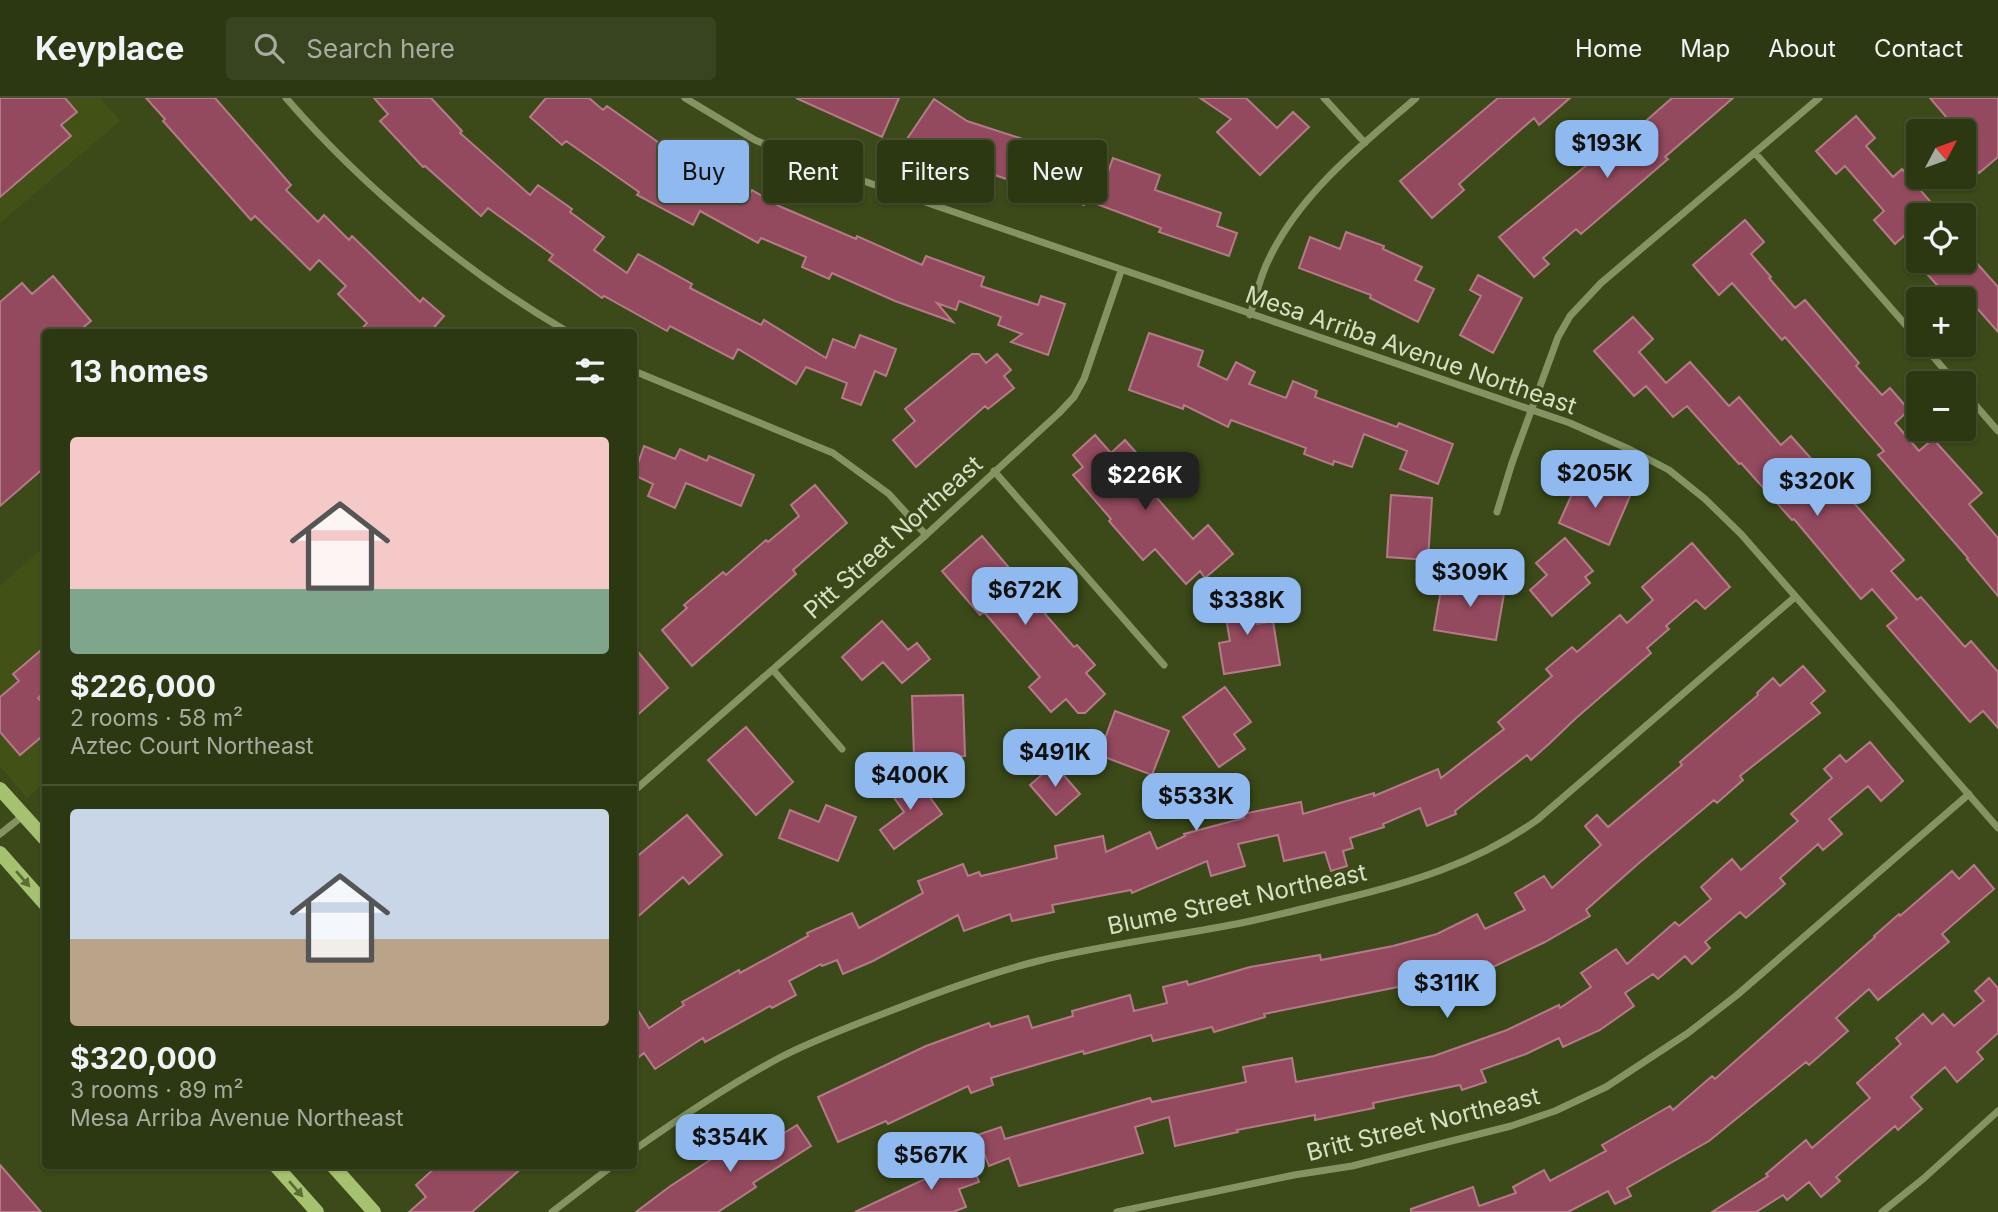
<!DOCTYPE html>
<html lang="en">
<head>
<meta charset="utf-8">
<style>
	:root { --surface:#2c3812; --page:#384320; --text:#f1f3f6; --muted:#a6ac9f; --line:#485232; --accent:#90b9f0 }
	body { margin:0; font-family:Inter,sans-serif; background:var(--page); color:var(--text); height:100vh; display:flex; flex-direction:column; font-size:26px; white-space:nowrap }
	* { box-sizing:border-box; margin:0 }
	p { font-size:23px; color:var(--muted) }
	.icon { flex:none; width:38px; height:38px; fill:none; stroke:currentColor; stroke-width:2; stroke-linecap:round; stroke-linejoin:round }
	.map { position:relative; flex:1; overflow:hidden }
	.sheet { position:absolute; left:42px; top:231px; width:595px; height:840px; display:flex; flex-direction:column; background:var(--surface); border-radius:7px; box-shadow:0 2px 5px #0004,0 0 0 2px var(--line) }
	.sheet>* { flex:none }
	.top-card { position:absolute; left:658px; top:42px; width:665px; height:63px; display:flex; gap:14px }
	.needle { width:46px; rotate:49deg }
	.tools { position:absolute; left:1906px; top:21px; display:grid; gap:14px }
	.tools a { display:grid; place-items:center; width:70px; height:70px; border-radius:7px; background:var(--surface); box-shadow:0 2px 5px #0004,0 0 0 2px var(--line); font-size:35px }
	.price { position:absolute; translate:-50% -60px; padding:0 16px; border-radius:14px; background:var(--accent); color:#111; font-size:23px; line-height:46px; filter:drop-shadow(0 2px 4px #0008) }
	.price::after { content:''; position:absolute; left:50%; top:42px; width:21px; height:16px; margin-left:-10px; background:inherit; clip-path:polygon(0 0,100% 0,50% 100%) }
	.price.current { background:#222; color:#fff }
	ul { padding:0; list-style:none }
	li { display:grid; align-content:center; gap:14px; height:371px; padding:0 28px }
	li+li { border-top:2px solid var(--line) }
	li span { display:grid; place-items:center; height:217px; border-radius:7px; color:#555 }
	li>.icon { margin-inline-start:auto }
	span .icon { width:126px; height:126px; fill:#fffc; stroke-width:1 }
	li b { font-size:30px }
	h2 { display:flex; justify-content:space-between; align-items:center; height:84px; padding:0 28px; font-size:30px }
	.pill { padding:0 24px; border-radius:7px; background:var(--surface); box-shadow:0 2px 5px #0004,0 0 0 2px var(--line); font-size:24px; line-height:63px }
	.pill.current { background:var(--accent); color:#111 }
	header { display:flex; align-items:center; gap:42px; box-sizing:border-box; height:98px; padding:0 35px; background:var(--surface); border-bottom:2px solid var(--line) }
	header strong { font-size:33px }
	nav { display:flex; gap:38px; margin-inline-start:auto; font-size:24px }
	.search { width:490px; height:63px; background:var(--page); display:flex; align-items:center; gap:18px; box-sizing:border-box; padding:0 24px; border-radius:7px; color:var(--muted); font-size:26px }
	.map>svg:first-child { display:block }
	.built { fill:#425217 }
	.building { fill:#944a5e; stroke:#b57a88; stroke-width:2 }
	.lines { fill:none; stroke-linecap:round; stroke-linejoin:round }
	.street { stroke:#839462; stroke-width:7 }
	.secondary { stroke:#a6c170; stroke-width:14 }
	.oneway { fill:#5b6e32 }
	.labels { text-anchor:middle; dominant-baseline:central; stroke-width:6; stroke-linejoin:round; paint-order:stroke }
	.street-label { font-size:24px; fill:#d5e0c4; stroke:#3b4a18 }
</style>
</head>
<body>
<header>
<strong>Keyplace</strong>
<div class="search"><svg class="icon" aria-label="search" viewBox="0 0 24 24"><circle cx="10" cy="10" r="6"/><path d="M15 15l6 6"/></svg>Search here</div>
<nav><a>Home</a><a>Map</a><a>About</a><a>Contact</a></nav>
</header>
<div class="map">
<svg width="1998" height="1114" viewBox="0 0 1998 1114">
	<rect width="100%" height="100%" fill="#3b4a18"/>
	<path class="built" d="M0,0h100l20,23 -120,102z
		M45,448v236l-18,16 -27,-32v-180z"/>
	<path class="building" d="M0,0h65l12,14 -16,13 10,11 -71,61z
		M146,0h69l76,87 -5,5 32,32 6,-7 25,25 3,-4 68,66 3,-4 21,18 -14,16h-71l8,-9 -29,-29 8,-8 -27,-26 -9,10 -55,-54 -4,4 -88,-99 2,-2z
		M374,0h57l31,33 -2,2 70,62 8,-10 34,24 -2,3 34,25 -10,13 33,23 11,-19 54,30 -2,4 71,37 3,-5 62,38 7,-19 22,9 5,-13 36,14 -10,27 -11,-5 -14,34 -19,-7 5,-15 -41,-16 -10,17 -58,-35 -5,10 -63,-33 -3,5 -63,-35 -2,2 -53,-38 4,-5 -65,-47 -7,8 -56,-50 -2,1 -43,-46 8,-7z
		M546,0h43l14,12 4,-4 65,46 47,25 -5,8 31,17 7,-12 27,16 77,33 1,-3 65,29 4,-9 58,21 -3,9 57,19 3,-9 24,8 -17,51 -37,-13 11,-8 -24,-9 3,-8 -42,-16 -3,9 -19,-7 16,19 -58,-21 -63,-28 -3,6 -27,-12 4,-10 -45,-19 -3,5 -58,-32 -7,14 -56,-30 2,-3 -73,-51 -4,4 -32,-28z
		M796,0h103l-17,39z
		M1200,0h46l31,30 16,-16 16,15 -49,48 -43,-43 14,-13z
		M1498,0h72l-31,27 -5,-7 -75,66 5,6 -32,28 -32,-37z
		M1672,0h61l-68,59 3,2 -87,75 -5,-5 -33,29 6,6 -15,13 -35,-40 138,-113 2,3z
		M1930,0h68v59l-19,16 -15,-18v-24h-6z
		M934,1l33,22 65,21 -4,13 77,25 8,-22 47,17 -5,15 66,23 -4,13 20,7 -8,23 -70,-24 2,-4 -75,-28 -2,5 -143,-48 -2,3 -32,-21z
		M1856,18l19,22 -9,8 27,31 9,-8 34,39 -9,7h-9v8l-23,21 -21,-24 10,-9 -39,-45 -9,8 -20,-23z
		M1745,122l19,22 -13,12 20,23 -2,1 26,30 10,-8 54,63 -3,3 26,29 8,-7 19,22 -14,13 24,28 14,-12 49,54 -13,11 29,34v58l-31,-37 1,-1 -90,-103 6,-4 -99,-114 -3,3 -50,-57 -13,12 -26,-30z
		M1346,134l38,14 -1,3 39,18 -7,13 19,9 -16,33 -48,-24 1,-3 -72,-27 11,-31 30,12z
		M1940,163h35l23,26v45l-22,-25 -12,11v-19h-14l-24,-26z
		M1478,177l44,23 -29,55 -33,-18 21,-39 -11,-6z
		M53,178l38,45 -13,11h-32v134l-46,40v-204l22,-19 10,11z
		M1633,219l20,22 -14,13 27,31 24,-21 39,44 10,-9 42,48 10,-9 47,53 2,-2 64,73 -13,11 26,29 4,-3 44,50 6,-6 27,31v56l-15,-17 -13,11 -83,-96 10,-8 -25,-29 -11,10 -67,-80 -2,1 -51,-57 -2,1 -52,-58 -14,11 -27,-31 -12,10 -40,-45z
		M1149,235l54,18 -5,15 29,14 9,-18 19,10 -6,12 37,14 7,-17 24,10 -2,6 82,30 2,-4 54,21 -15,40 -38,-15 7,-18 -43,-17 -12,33 -18,-6 -1,4 -29,-11 2,-6 -75,-28 -3,7 -44,-22 -1,4 -54,-19z
		M972,256h7l7,9 11,-9 14,16 -7,6 10,12 -26,21 -3,-3 -69,61 -23,-27 22,-19 -10,-12z
		M1095,337l16,18 14,-13 22,25 -11,9 57,65 15,-14 25,29 -28,24 -5,-7 -14,13 -31,-35 -12,11 -34,-39 2,-2 -38,-44 10,-8 -10,-12z
		M644,348l31,13 5,-10 27,12 2,-5 45,19 -13,31 -55,-23 -11,25 -27,-12 5,-12 -19,-9z
		M1581,376l49,22 -21,49 -50,-22z
		M815,387l32,38 -54,47 3,4 -104,92 -30,-36 25,-22 -3,-3 39,-33 3,3 40,-35 2,2 31,-26 -8,-11z
		M1391,397l41,3 -4,62 -41,-3z
		M982,438l45,53 3,-3 20,23 -5,5 29,33 3,-2 18,20 -9,8 19,21 -20,19h-7l-12,-14 -15,13 -22,-25 11,-10 -56,-65 -4,3 -38,-44z
		M1565,440l28,33 -8,6 5,6 -38,33 -22,-26 17,-15 -11,-12z
		M1692,445l38,44 -25,22 -9,-9 -30,26 3,3 -22,19 4,5 -76,66 -25,24 -19,17 -4,-5 -72,56 1,3 -29,12 -7,-18 -37,16 1,3 -34,11 3,10 -10,3 4,15 -16,5 -6,-19 -41,9 -6,-26 -40,9 7,22 -34,10 -4,-15 -75,32 -1,-3 -79,15 2,7 -42,9 -2,-7 -46,17 -6,-16 -85,46 -30,13 -6,-14 -15,6 -1,-2 -32,17 7,14 -24,13 -2,-2 -65,36 -2,-4 -48,31 -11,-16 -10,8v-57l15,24 35,-23 -2,-3 57,-32 1,3 68,-37 -1,-3 45,-20 7,15 64,-35 -5,-12 45,-17 5,12 11,-4 2,4 76,-18 -2,-12 48,-10 3,16 44,-20 7,17 28,-13 -1,-2 60,-16 -1,-4 58,-12 2,12 71,-21v3l64,-27 3,9 63,-49 -6,-7 54,-46 -6,-7 26,-22 5,5 43,-37 7,8 26,-23 -11,-13z
		M1443,480l62,10 -9,52 -62,-10z
		M1252,493l5,33 16,-3 7,44 -56,9 -5,-31 11,-2 -8,-46z
		M882,523l26,29 9,-7 13,16 -28,24 -19,-21 -21,18 -20,-23z
		M46,548v45l-8,7 8,8v27l-26,22 -20,-23v-35l19,-16 -6,-7z
		M634,549l34,41 -34,30z
		M1803,568l22,25 -14,12 9,10 -80,63 3,4 -26,23 -3,-3 -75,63 -53,47 4,6 -45,26 -54,26 -4,-7 -34,16 1,3 -49,14 -2,-8 -139,28 1,3 -51,15 -2,-5 -59,14 -2,-6 -67,19 -1,-3 -92,27 2,7 -22,8 -3,-7 -80,38 -2,-3 -48,21 -20,-45 108,-51 63,-23 2,4 37,-11 4,12 41,-12 -1,-5 58,-16 4,16 33,-8 -4,-16 24,-6 1,4 62,-18 70,-12 1,5 72,-14 44,-12 40,-20 8,15 40,-19 -10,-17 29,-17 8,12 49,-43 -16,-19 12,-11 11,12 74,-62 -2,-3 78,-67 -1,-2 16,-15 7,8z
		M1225,589l26,35 -17,12 11,15 -26,18 -36,-50z
		M963,597l2,61 -51,2 -2,-62z
		M1115,613l54,20 -17,44 -53,-20z
		M746,629l47,55 -37,33 -48,-55z
		M1870,644l33,39 -22,20 -13,-15 -39,33 13,15 -19,16 -5,-6 -38,34 5,6 -39,34 -6,-6 -35,30 5,6 -18,16 -7,-8 -27,23 -5,-5 -28,19 9,13 -34,24 -37,17 -4,-9 -33,16 -45,16 5,12 -24,8 -2,-5 -87,18 1,5 -59,12v-5l-78,15 1,2 -63,14 -6,-29 -34,10 8,26 -124,33 -10,-28 -20,8 -12,-31 24,-8 4,12 145,-41 2,4 94,-20 -3,-15 49,-9 4,24 138,-26 73,-26 52,-25 1,3 31,-21 -10,-14 35,-24 11,15 48,-42 4,4 32,-27 -10,-12 31,-28 9,11 57,-49 -7,-7 41,-36 -8,-9 16,-14 6,7z
		M1054,666l26,30 -24,21 -26,-30z
		M914,677l28,39 -48,35 -14,-19 24,-18 -14,-20z
		M826,707l30,12 -18,44 -59,-23 11,-28 29,12z
		M687,717l35,40 -33,29 -6,-7 -49,43v-61z
		M1974,767l20,24 -52,45 7,8 -71,58 -9,-11 -33,29 12,13 -39,34 -3,-3 -97,79 -82,47 4,8 -16,8 -7,-13 -40,21h-157v-3l62,-22 6,19 37,-13 -3,-6 31,-17 6,11 56,-30 -4,-6 68,-39 3,4 39,-34 3,3 160,-142 -1,-1 25,-22 1,2 52,-45 7,8z
		M1989,880l9,10v45l-21,19 6,7 -26,23 -12,-15 -34,30 11,12 -24,21 -3,-4 -59,51 4,4 -19,16 -12,-15 -22,18 -4,-5 -27,17h-44l56,-36 -2,-2 40,-34 6,8 58,-50 -13,-15 44,-39 -5,-6 27,-24 9,10 11,-10 11,12 30,-25 -9,-10z
		M797,1027l14,21 -58,37 3,4 -38,25h-82l33,-25 93,-61 9,15z
		M970,1060l9,24 -20,7 7,18 -13,5h-98l70,-33 -1,-2z
		M0,1067l41,47h-41z
		M437,1068h87l-52,46h-63l17,-15 -10,-12z"/>
	<g class="lines">
		<path class="street" d="M286,0c77,89 180,175 282,234
			M685,0l70,42 56,23 759,260 61,27 38,20 36,29 36,35 257,294
			M1324,0l41,45
			M1755,55l163,186
			M1250,217c6,-18 10,-39 19,-56 31,-66 93,-114 147,-161
			M1923,247l33,38
			M634,273l199,82 56,41 37,41
			M1964,294l34,39
			M994,373l170,194
			M1497,414l15,-49 46,-126 12,-21 31,-33 218,-185
			M773,572l69,79
			M634,693l292,-256 133,-122 15,-16 10,-18 37,-108
			M0,736l24,-19
			M634,1052c47,-33 96,-66 147,-93 37,-19 78,-34 117,-49 46,-18 92,-35 140,-47 68,-17 139,-25 208,-39 31,-7 61,-14 92,-22 72,-17 139,-37 199,-80l258,-223
			M552,1114l60,-46
			M1117,1114l177,-37 58,-9 159,-40 44,-15 51,-24 82,-54 49,-38 232,-201
			M1882,1114l41,-33 75,-68"/>
		<path class="secondary" d="M0,691l46,51
			M0,755l46,52
			M276,1068l41,46
			M333,1068l41,46"/>
	</g>
	<defs><path id="oneway-solid" d="M-6-.8H1V-3.2L6.5 0L1 3.2V.8H-6Z" transform="scale(1.75)"/></defs>
	<g class="oneway">
		<use href="#oneway-solid" transform="translate(23 781) rotate(49)"/>
		<use href="#oneway-solid" transform="translate(296 1091) rotate(49)"/>
	</g>
	<g class="labels">
		<g class="street-label">
			<text transform="translate(1411 252) rotate(19)">Mesa Arriba Avenue Northeast</text>
			<text transform="translate(893 439) rotate(-42)">Pitt Street Northeast</text>
			<text transform="translate(1237 801) rotate(-12)">Blume Street Northeast</text>
			<text transform="translate(1423 1026) rotate(-14)">Britt Street Northeast</text>
		</g>
	</g>
</svg>
<div class="tools">
<a><svg class="needle" viewBox="-14 -14 28 28"><path d="M0-13l5 13h-10z" fill="#e53935"/><path d="M0 13l5-13h-10z" fill="#a6ac9f"/></svg></a>
<a><svg class="icon" aria-label="locate" viewBox="0 0 24 24"><circle cx="12" cy="12" r="6"/><path d="M12 2v4M12 18v4M2 12h4M18 12h4"/></svg></a>
<a>+</a>
<a>−</a>
</div>
<b class="price" style="left:1607px;top:82px">$193K</b>
<b class="price" style="left:1595px;top:412px">$205K</b>
<b class="price current" style="left:1145px;top:414px">$226K</b>
<b class="price" style="left:1817px;top:420px">$320K</b>
<b class="price" style="left:1470px;top:511px">$309K</b>
<b class="price" style="left:1025px;top:529px">$672K</b>
<b class="price" style="left:1247px;top:539px">$338K</b>
<b class="price" style="left:1055px;top:691px">$491K</b>
<b class="price" style="left:910px;top:714px">$400K</b>
<b class="price" style="left:1196px;top:735px">$533K</b>
<b class="price" style="left:1447px;top:922px">$311K</b>
<b class="price" style="left:730px;top:1076px">$354K</b>
<b class="price" style="left:931px;top:1094px">$567K</b>
<div class="top-card">
<a class="pill current">Buy</a>
<a class="pill">Rent</a>
<a class="pill">Filters</a>
<a class="pill">New</a>
</div>
<section class="sheet">
<h2>13 homes<svg class="icon" aria-label="filters" viewBox="0 0 24 24"><path d="M4 7h16M4 17h16"/><circle cx="9" cy="7" r="2"/><circle cx="15" cy="17" r="2"/></svg></h2>
<ul>
<li><span style="background:linear-gradient(#f6c9c9 70%,#7fa58c 0)"><svg class="icon" aria-label="home" viewBox="0 0 24 24"><path d="M3 11l9-7 9 7M6 9v11h12V9"/></svg></span><div><b>$226,000</b><p>2 rooms · 58 m²</p><p>Aztec Court Northeast</p></div></li>
<li><span style="background:linear-gradient(#c9d6e8 60%,#b9a48a 0)"><svg class="icon" aria-label="home" viewBox="0 0 24 24"><path d="M3 11l9-7 9 7M6 9v11h12V9"/></svg></span><div><b>$320,000</b><p>3 rooms · 89 m²</p><p>Mesa Arriba Avenue Northeast</p></div></li>
</ul>
</section>
</div>
</body>
</html>
